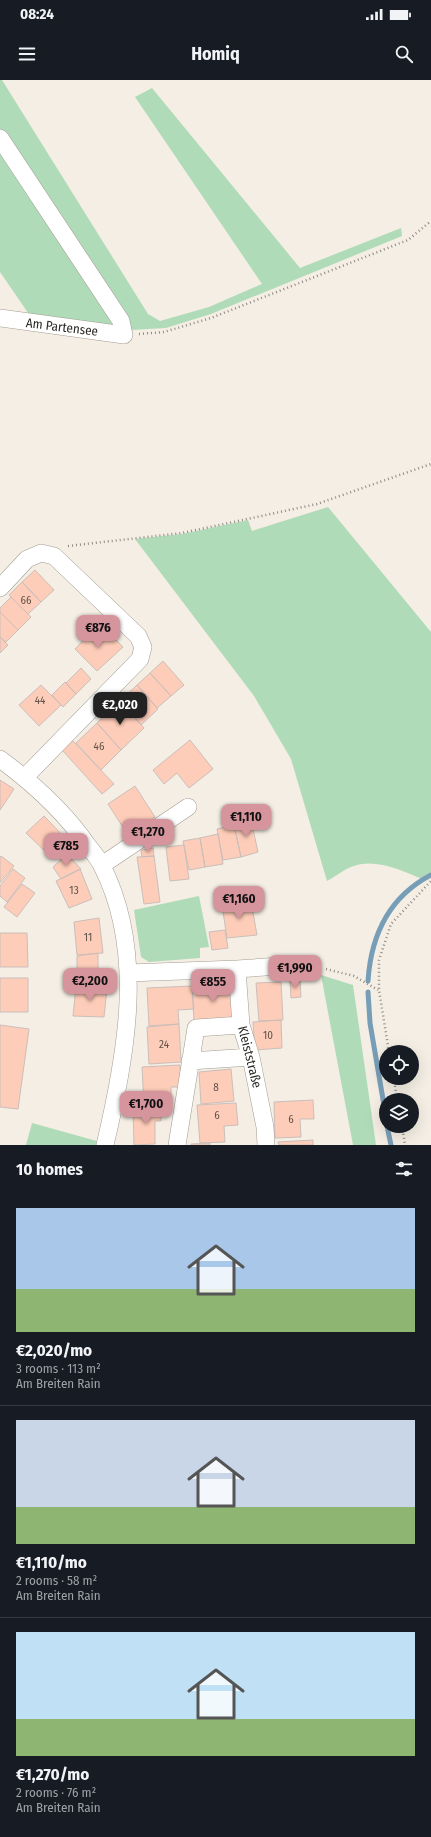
<!DOCTYPE html>
<html lang="en">
<head>
<meta charset="utf-8">
<style>
	:root { --surface:#171b24; --page:#20242c; --text:#f1f3f6; --muted:#9ea1a6; --line:#363941; --accent:#d6959d }
	body { margin:0; font-family:"Fira Sans Condensed",sans-serif; background:var(--page); color:var(--text); height:100vh; display:flex; flex-direction:column; font-size:15px; white-space:nowrap }
	* { box-sizing:border-box; margin:0 }
	p { font-size:13px; color:var(--muted) }
	.icon { flex:none; width:22px; height:22px; fill:none; stroke:currentColor; stroke-width:2; stroke-linecap:round; stroke-linejoin:round }
	.map { position:relative; height:1065px; overflow:hidden }
	.sheet { display:flex; flex-direction:column; background:var(--surface); flex:1 }
	.sheet>* { flex:none }
	.controls { position:absolute; left:379px; top:965px; display:grid; gap:8px }
	.controls a { display:grid; place-items:center; width:40px; height:40px; border-radius:50%; background:var(--surface); box-shadow:0 4px 16px #0002; font-size:20px }
	.price { position:absolute; translate:-50% -34px; padding:0 9px; border-radius:8px; background:var(--accent); color:#111; font-size:13px; line-height:26px; filter:drop-shadow(0 1px 2px #0008) }
	.price::after { content:''; position:absolute; left:50%; top:24px; width:12px; height:9px; margin-left:-6px; background:inherit; clip-path:polygon(0 0,100% 0,50% 100%) }
	.price.selected { background:#222; color:#fff }
	ul { padding:0; list-style:none }
	li { display:grid; align-content:center; gap:8px; height:212px; padding:0 16px }
	li+li { border-top:1px solid var(--line) }
	li span { display:grid; place-items:center; height:124px; border-radius:0px; color:#555 }
	li>.icon { margin-inline-start:auto }
	span .icon { width:72px; height:72px; fill:#fffc; stroke-width:1 }
	li b { font-size:17px }
	h2 { display:flex; justify-content:space-between; align-items:center; height:48px; padding:0 16px; font-size:17px }
	.status { display:flex; justify-content:space-between; align-items:center; height:28px; padding:0 20px; background:var(--surface); direction:ltr }
	.status svg { height:11px; fill:currentColor }
	header { display:flex; justify-content:space-between; align-items:center; height:52px; padding:0 16px; background:var(--surface); font-size:18px; font-weight:700 }
	.map>svg:first-child { display:block }
	.green { fill:#b0dbb8 }
	.lines { fill:none; stroke-linecap:round; stroke-linejoin:round }
	.stream { stroke:#789eb7; stroke-width:5 }
	.building { fill:#fecdb9; stroke:#cbbeb9 }
	.minor-casing { stroke:#a29c92; stroke-width:18 }
	.path { stroke:#8f8b84; stroke-width:2.5; stroke-dasharray:1 3; stroke-linecap:butt }
	.minor { stroke:#fff; stroke-width:17 }
	.labels { text-anchor:middle; dominant-baseline:central; stroke-width:3; stroke-linejoin:round; paint-order:stroke }
	.number-label { font-size:11px; fill:#60534b }
	.street-label { font-size:13px; fill:#2c2a26; stroke:#fff }
</style>
</head>
<body>
<div class="status"><b>08:24</b><svg viewBox="0 0 49 12"><path d="M0 12V9h3v3zM5 12V6h3v6zM10 12V3h3v9zM15 12V0h3v12zM26 1h20v11H26zM47 4h2v5h-2z"/></svg></div>
<header><svg class="icon" aria-label="menu" viewBox="0 0 24 24"><path d="M4 6h16M4 12h16M4 18h16"/></svg>Homiq<svg class="icon" aria-label="search" viewBox="0 0 24 24"><circle cx="10" cy="10" r="6"/><path d="M15 15l6 6"/></svg></header>
<div class="map">
<svg width="431" height="1065" viewBox="0 0 431 1065">
	<rect width="100%" height="100%" fill="#f4eee4"/>
	<path class="green" d="M0,0h2l146,234 12,7 49,-14 53,-23 -127,-187 17,-9 148,180 101,-40 1,8 -191,78 -45,14 -35,2 -7,5 -89,-12 -35,-51z
		M328,427l103,125v243l-9,4c-21,-9 -48,-22 -71,-12 -8,3 -16,10 -24,14l-36,-122 -37,-63 -119,-157 47,-5 66,-14 4,11z
		M199,816l10,51 -9,1v10l-51,4 -8,-5 -7,-47z
		M321,895l32,10 23,160h-23z
		M32,1043l72,20v2h-78z"/>
	<g class="lines">
		<path class="stream" d="M368,901c3,-46 21,-84 63,-106
			M368,912l2,31 16,94
			M387,1046l4,19"/>
	</g>
	<path class="building" d="M35,490l19,20 -13,12 -19,-20z
		M22,502l19,20 -13,12 -19,-19z
		M11,517l20,20 -13,13 -18,-18v-4z
		M0,532l18,18 -12,12 -6,-5z
		M95,548l12,13 5,-5 11,11 -26,24 -22,-22z
		M0,557l8,8 -8,8z
		M163,581l21,24 -13,11 -21,-23z
		M81,588l10,11 -15,15 -10,-11z
		M150,593l21,23 -14,12 -20,-23z
		M65,602l11,12 -13,13 -11,-12z
		M41,605l20,20 -22,21 -20,-21z
		M137,605l21,24 -17,16 -21,-24z
		M120,621l24,27 -23,22 -24,-27z
		M97,643l24,27 -20,20 -25,-27z
		M72,660l42,44 -12,10 -40,-44z
		M190,660l23,29 -24,19 -12,-15 -13,11 -11,-14z
		M0,700l14,9 -14,21z
		M135,706l20,31 -27,18 -20,-31z
		M44,736l21,22 -17,16 -22,-21z
		M251,740l7,32 -17,5 -7,-32z
		M234,745l7,32 -18,3 -6,-31z
		M218,754l5,30 -18,3 -5,-29z
		M200,758l5,29 -16,3 -6,-29z
		M184,765l5,34 -19,2 -4,-34z
		M153,768l1,8 -12,1 -1,-7z
		M67,774l14,15 -20,10 -8,-12z
		M1,776l13,10 -14,17v-25z
		M154,776l6,46 -16,2 -7,-47z
		M13,789l12,9 -18,24 -7,-6v-10z
		M80,789l12,30 -23,9 -13,-27z
		M22,804l13,9 -18,24 -13,-10z
		M251,821l6,34 -30,3 -5,-33z
		M99,838l4,35 -26,2 -3,-33z
		M225,850l3,18 -16,2 -3,-18z
		M0,853h27l1,34h-28z
		M98,873v19l-21,1v-17z
		M97,892v16l-21,-1 1,-14z
		M0,898h28v34h-28z
		M290,901h10l1,16 -10,1z
		M281,902l2,38 -24,1 -3,-38z
		M231,905l2,33 -39,2 -2,-32z
		M192,906l2,23 -16,1 1,14 -30,2 -2,-38z
		M76,907l31,1 -3,29 -31,-1z
		M281,940l1,28 -27,2 -2,-28z
		M179,944l2,38 -32,2 -2,-37z
		M0,945l29,4 -11,80 -18,-2z
		M180,985l1,22h-10v19h-27l-2,-39z
		M231,989l3,32 -33,3 -2,-32z
		M313,1020l1,19h-14l1,18 -26,1 -1,-36z
		M236,1023l2,22 -14,1 1,16 -25,1 -3,-38z
		M161,1027v14h-6v23l-21,1 -1,-37z
		M313,1060v5h-34l-1,-3z
		M210,1063v2h-19v-1z"/>
	<g class="lines">
		<defs>
			<path id="minor" d="M0,58l121,183 3,14 -124,-17
				M0,508l27,-29 14,-6 13,3 84,80 5,11 -3,12 -115,118
				M0,679c34,25 64,52 88,87 5,6 11,13 14,20 44,86 24,190 3,279
				M102,785l86,-58
				M237,889l4,56 10,32 14,70 1,18
				M128,893l109,-4 73,-5
				M190,981l61,-4
				M177,1065l19,-117 45,-3"/>
		</defs>
		<use href="#minor" class="minor-casing"/>
		<path class="path" d="M139,254l25,-2 47,-14 197,-78 23,-19
			M68,466l114,-13 135,-29 114,-40
			M326,889l28,7 24,14
			M389,972l-10,-62v-30l12,-36 40,-43
			M394,998l3,22
			M402,1046l3,19"/>
		<use href="#minor" class="minor"/>
	</g>
	<g class="labels">
		<g class="number-label">
			<text x="26" y="520">66</text>
			<text x="40" y="620">44</text>
			<text x="99" y="666">46</text>
			<text x="74" y="810">13</text>
			<text x="88" y="857">11</text>
			<text x="268" y="955">10</text>
			<text x="164" y="964">24</text>
			<text x="216" y="1007">8</text>
			<text x="217" y="1035">6</text>
			<text x="291" y="1039">6</text>
		</g>
		<g class="street-label">
			<text transform="translate(62 247) rotate(7)">Am Partensee</text>
			<text transform="translate(250 977) rotate(76)">Kleiststraße</text>
		</g>
	</g>
</svg>
<div class="controls">
<a><svg class="icon" aria-label="locate" viewBox="0 0 24 24"><circle cx="12" cy="12" r="6"/><path d="M12 2v4M12 18v4M2 12h4M18 12h4"/></svg></a>
<a><svg class="icon" aria-label="layers" viewBox="0 0 24 24"><path d="M12 4l9 5-9 5-9-5zM3 14l9 5 9-5"/></svg></a>
</div>
<b class="price" style="left:98px;top:569px">€876</b>
<b class="price selected" style="left:120px;top:646px">€2,020</b>
<b class="price" style="left:246px;top:758px">€1,110</b>
<b class="price" style="left:148px;top:773px">€1,270</b>
<b class="price" style="left:66px;top:787px">€785</b>
<b class="price" style="left:239px;top:840px">€1,160</b>
<b class="price" style="left:295px;top:909px">€1,990</b>
<b class="price" style="left:90px;top:922px">€2,200</b>
<b class="price" style="left:213px;top:923px">€855</b>
<b class="price" style="left:146px;top:1045px">€1,700</b>
</div>
<section class="sheet">
<h2>10 homes<svg class="icon" aria-label="filters" viewBox="0 0 24 24"><path d="M4 7h16M4 17h16"/><circle cx="9" cy="7" r="2"/><circle cx="15" cy="17" r="2"/></svg></h2>
<ul>
<li><span style="background:linear-gradient(#a9c7e8 65%,#8fb573 0)"><svg class="icon" aria-label="home" viewBox="0 0 24 24"><path d="M3 11l9-7 9 7M6 9v11h12V9"/></svg></span><div><b>€2,020/mo</b><p>3 rooms · 113 m²</p><p>Am Breiten Rain</p></div></li>
<li><span style="background:linear-gradient(#c9d6e8 70%,#8fb573 0)"><svg class="icon" aria-label="home" viewBox="0 0 24 24"><path d="M3 11l9-7 9 7M6 9v11h12V9"/></svg></span><div><b>€1,110/mo</b><p>2 rooms · 58 m²</p><p>Am Breiten Rain</p></div></li>
<li><span style="background:linear-gradient(#bfe0f5 70%,#8fb573 0)"><svg class="icon" aria-label="home" viewBox="0 0 24 24"><path d="M3 11l9-7 9 7M6 9v11h12V9"/></svg></span><div><b>€1,270/mo</b><p>2 rooms · 76 m²</p><p>Am Breiten Rain</p></div></li>
</ul>
</section>
</body>
</html>
